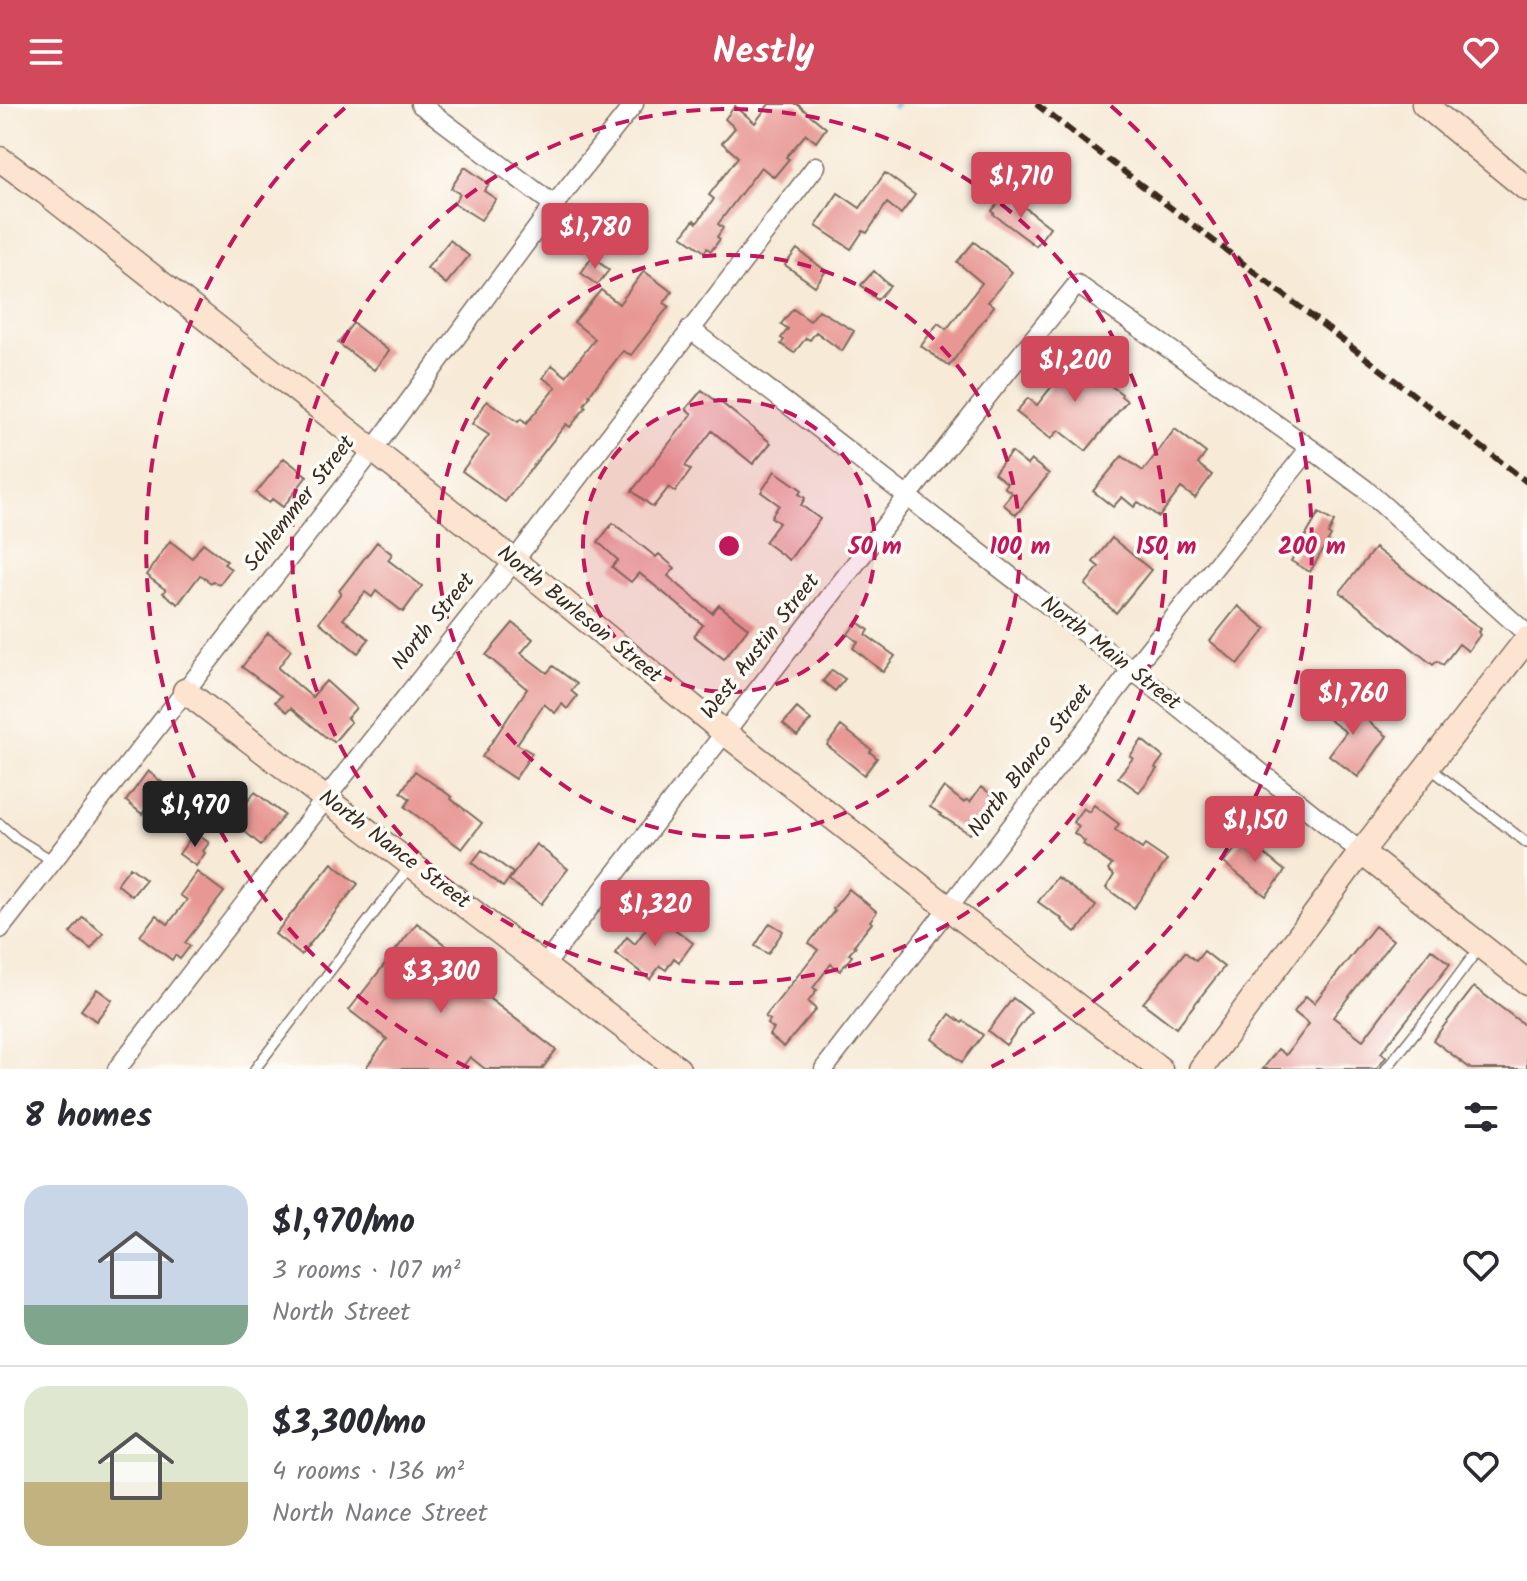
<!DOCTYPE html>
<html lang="en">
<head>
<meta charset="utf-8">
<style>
	:root { --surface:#fff; --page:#f2f2f3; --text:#2b2b33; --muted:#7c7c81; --line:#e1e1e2; --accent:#d1495b }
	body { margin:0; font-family:Kalam,sans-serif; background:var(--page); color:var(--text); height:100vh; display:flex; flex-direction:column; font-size:30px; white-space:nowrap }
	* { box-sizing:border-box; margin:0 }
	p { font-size:26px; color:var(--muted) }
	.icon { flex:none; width:44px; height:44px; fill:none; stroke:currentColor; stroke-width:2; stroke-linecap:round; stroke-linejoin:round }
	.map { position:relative; height:965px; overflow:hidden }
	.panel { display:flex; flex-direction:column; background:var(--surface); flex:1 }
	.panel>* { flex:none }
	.price { position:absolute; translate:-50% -68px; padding:0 18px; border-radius:8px; background:var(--accent); color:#fff; font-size:26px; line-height:52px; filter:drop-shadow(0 2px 4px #0008) }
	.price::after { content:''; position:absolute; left:50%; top:48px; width:24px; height:18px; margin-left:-12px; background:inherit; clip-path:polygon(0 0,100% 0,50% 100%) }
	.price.current { background:#222; color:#fff }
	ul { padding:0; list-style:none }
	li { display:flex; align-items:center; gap:24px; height:200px; padding:0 24px }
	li+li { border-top:2px solid var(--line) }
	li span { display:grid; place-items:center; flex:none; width:224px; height:160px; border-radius:24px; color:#555 }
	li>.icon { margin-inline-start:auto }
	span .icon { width:96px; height:96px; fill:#fffc; stroke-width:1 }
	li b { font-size:34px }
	h2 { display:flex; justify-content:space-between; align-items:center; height:96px; padding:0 24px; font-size:34px }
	header { display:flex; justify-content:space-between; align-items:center; height:104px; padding:0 24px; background:var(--accent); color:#fff; font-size:36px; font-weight:700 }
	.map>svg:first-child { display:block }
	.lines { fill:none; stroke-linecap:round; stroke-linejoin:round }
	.stream { stroke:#6cbee8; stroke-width:6 }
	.building { fill:#e89894 }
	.lane-casing { stroke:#7d6d5f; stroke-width:12 }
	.street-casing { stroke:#7d6d5f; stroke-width:21 }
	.secondary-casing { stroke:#7d6d5f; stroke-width:27 }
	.lane { stroke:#fff; stroke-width:9 }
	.street { stroke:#fff; stroke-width:18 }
	.secondary { stroke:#fde4d1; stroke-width:24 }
	.rail { stroke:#3b2a1e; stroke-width:6; stroke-dasharray:12 6; stroke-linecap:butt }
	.ring { fill:none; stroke:#c2185b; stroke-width:4; stroke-dasharray:14 10 }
	.labels { text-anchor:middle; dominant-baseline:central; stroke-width:7; stroke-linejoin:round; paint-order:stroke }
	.street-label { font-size:22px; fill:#3b2a1e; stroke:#fdfcf7 }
	.centre { fill:#c2185b; stroke:#fdfcf7; stroke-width:4 }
	.ring-label { font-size:24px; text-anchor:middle; font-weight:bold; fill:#c2185b; stroke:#fdfcf7; stroke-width:7; stroke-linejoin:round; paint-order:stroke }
</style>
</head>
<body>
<header><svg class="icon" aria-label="menu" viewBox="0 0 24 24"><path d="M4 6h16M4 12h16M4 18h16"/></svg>Nestly<svg class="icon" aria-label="heart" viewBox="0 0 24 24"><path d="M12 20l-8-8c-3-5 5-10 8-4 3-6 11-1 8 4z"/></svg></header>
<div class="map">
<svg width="1527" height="965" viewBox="0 0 1527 965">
	<rect width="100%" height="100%" fill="#fdfcf7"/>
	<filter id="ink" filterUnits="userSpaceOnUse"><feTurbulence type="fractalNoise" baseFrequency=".0125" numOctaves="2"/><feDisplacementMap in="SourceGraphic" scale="16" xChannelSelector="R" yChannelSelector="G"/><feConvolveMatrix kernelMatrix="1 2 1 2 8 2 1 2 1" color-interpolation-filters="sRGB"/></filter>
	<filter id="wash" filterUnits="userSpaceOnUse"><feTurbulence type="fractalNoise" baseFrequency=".006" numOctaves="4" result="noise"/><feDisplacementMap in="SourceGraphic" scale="32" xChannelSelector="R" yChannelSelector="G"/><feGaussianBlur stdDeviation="1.8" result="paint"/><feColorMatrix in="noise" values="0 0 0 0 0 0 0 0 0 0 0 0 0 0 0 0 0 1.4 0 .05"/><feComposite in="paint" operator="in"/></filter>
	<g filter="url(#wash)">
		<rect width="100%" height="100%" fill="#f7ead7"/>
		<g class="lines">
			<path class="stream" d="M894,2l2,-2"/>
		</g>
		<g id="blocks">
			<path class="building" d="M769,0h28l29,24 -10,14 -10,-8 -20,23 3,2 -15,18 -13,-10 -43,57 5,4 -6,9 3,2 -9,12 -4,-3 -2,4 -23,-16 12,-16 3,3 17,-24 -5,-4 29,-38 -16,-14 13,-15 -10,-9 10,-13 20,17z
				M465,63l24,17 -5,7 12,8 -15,21 -27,-17 6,-9 -9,-6z
				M885,69l30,22 -14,19 -14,-11 -20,30 -4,-2 -12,18 -35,-23 22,-33 22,15z
				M1006,89l44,34 -14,19 -43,-32 1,-1 -2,-2z
				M450,136l19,16 -23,28 -19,-16z
				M974,138l38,30 -24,30 6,4 -45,60 -28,-20 17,-23 8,6 3,-3 33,-43 -25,-21z
				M797,145l29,22 -11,15 -30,-21z
				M592,153l17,13 -12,15 -16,-12z
				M644,167l28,21 -8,11 5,3 -38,49 -8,-4 -34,44 1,1 -6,9 2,2 -16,20 -4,-3 -61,78 -43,-31 27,-36 -17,-11 15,-23 31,21 3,-3 5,5 30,-37 -13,-9 9,-13 14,11 29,-37 -21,-17 27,-32 18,14z
				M874,167l16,15 -13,14 -16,-15z
				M793,205l17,12 9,-11 35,21 -12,20 -26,-19 -6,8 -4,-2 -12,15 -13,-9 3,-4 -3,-2 7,-9 -7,-5z
				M353,219l36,28 -15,19 -36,-27z
				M1071,247l30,23 -2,3 23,17 -1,2 6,5 -41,50 -27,-21 -8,9 -35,-27 12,-14 9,7 30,-38 -6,-4z
				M702,286l14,11 2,-1 53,43 -18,21 -41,-33 -27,35 6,4 -16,22 -6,-5 -16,20 -21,-16 60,-77 -6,-5z
				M1175,325l31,24 -8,11 14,11 -17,23 -14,-10 -22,29 -19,-14 -2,-1 -4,5 -12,-10 -9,10 -20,-16 29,-35 21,15z
				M1011,348l16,13 4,-5 18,14 -33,41 -13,-11 9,-11 -8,-6 3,-4 -13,-10z
				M284,354l23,18 -24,31 -11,-8 -3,4 -13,-10z
				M775,367l27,19 -3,4 6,4 -4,7 19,14 -31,41 -24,-18 14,-19 -8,-6 8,-12 -18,-13z
				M1319,409l15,9 -6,12 3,2 -21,36 -19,-11z
				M613,419l43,34 3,-3 16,14 -7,8 44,37 7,-8 29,23 -24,31 -30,-23 9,-11 -64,-52 -8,9 -19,-15 6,-7 -20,-18z
				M1112,434l39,32 -35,43 -31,-28 14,-18 -6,-5z
				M170,437l22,17 11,-15 24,18 -3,3 7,5 -12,16 -6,-4 -2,2 -11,-8 -22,29 -15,-11 3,-3 -20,-15z
				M377,438l15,12 -4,6 34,26 -19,26 -27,-21 -4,6 -7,-5 -22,27 26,20 -11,14 -39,-31 22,-29 -2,-2z
				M1375,444l106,81 -3,3 2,3 -12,16 -9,-7 -16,21 -6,-4 -4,4 -93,-73z
				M1238,502l28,23 -28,35 -28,-23z
				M857,518l12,8 -3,5 29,21 -12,16 -30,-24 5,-6 -10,-8z
				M513,519l20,16 -12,14 26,20 6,-7 24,18 -6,7 6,5 -10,13 -5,-5 -7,9 -11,-9 -27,40 15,9 -17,26 -33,-22 45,-68 -41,-34z
				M268,529l23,17 -13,18 34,29 14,-16 30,27 -9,10 4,4 -17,20 -5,-4 -1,1 -37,-31 -4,4 -12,-10 6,-6 -39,-29z
				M832,566l13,9 -10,12 -12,-10z
				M1335,591l52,41 -29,41 -29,-22 17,-23 -25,-18z
				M797,604l14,12 -14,16 -14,-12z
				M841,622l31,24 -2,2 7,6 -13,17 -37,-30z
				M1142,636l21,17 -8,11 2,1 -18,23 -21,-15 15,-19 -3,-2z
				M148,667l17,14 -23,29 -16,-13z
				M415,667l37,26 -1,2 31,24 -20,26 -57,-42 5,-8 -9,-7z
				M944,683l19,15 4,-2 3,2 11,-15 16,11 -27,36 -30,-19 1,-1 -11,-7z
				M255,688l29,23 -23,30 -29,-24z
				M1094,701l25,19 -4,6 27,19 3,-4 22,15 -33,48 -28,-20 8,-13 -6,-5 4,-5 -29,-21 2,-3 -11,-8 5,-7 -6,-4 10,-14 6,4z
				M195,728l14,11 -6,8 2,2 -9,13 -17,-12z
				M1248,729l3,2 1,-1 16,13 -5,6 22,18 -19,25 -42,-33z
				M536,740l32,25 -27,35 -32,-24z
				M482,746l31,23 -10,14 -31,-24z
				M332,759l26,21 -57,71 -26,-21z
				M130,763l16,12 -14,17 -15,-12z
				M197,768l27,20 -39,51 5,3 -10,13 -5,-4 -3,5 -32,-24 16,-21 12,9 19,-24 -7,-5z
				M1057,773l39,29 -18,25 -1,-1 -2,2 -14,-12 1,-1 -24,-17z
				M849,785l27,22v2l-6,8 2,2 -18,22 2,1 -7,8 3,2 -12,15 -9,-7 -18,24 4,2 -9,12 8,7 -32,38 -15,-12 5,-6 -7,-5 3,-4 -5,-3 53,-67 -9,-7 26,-33 -2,-1z
				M656,811l37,28 -14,19 -5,-4 -8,12 -6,-4 -10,13 -35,-26 12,-16 8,7z
				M83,813l20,16 -12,16 -21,-16z
				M417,819l51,40 -9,12 97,75 -14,19h-57l-15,-12 -9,12h-96l22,-30 -38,-29z
				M770,819l13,8 -15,23 -13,-8z
				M1375,822l18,14 -60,77 30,23 68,-91 19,15 -69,89 5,4 -7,9 -2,3h-114l15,-20 8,6 23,-31 -15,-12 12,-16 8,7z
				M1204,847l20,16 -48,61 -33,-25 42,-51 11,9z
				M1474,883l53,40v42h-56l-38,-29z
				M97,885l15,11 -16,21 -15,-11z
				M1013,894l18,14 -25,33 -18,-14z
				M950,910l12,9 2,-2 19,14 -21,27 -30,-23z"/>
		</g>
	</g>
	<g filter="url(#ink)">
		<use href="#blocks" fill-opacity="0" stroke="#7d6d5f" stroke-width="2"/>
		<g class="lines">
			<defs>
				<path id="lane" d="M1430,664l97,75
					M0,720l16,14 37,23
					M255,965l156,-204
					M1386,965l44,-55 49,-66"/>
				<path id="street" d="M420,0l134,101
					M690,225l442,341 229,182
					M0,825l373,-479 181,-245 80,-101
					M545,861l362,-468 170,-213 233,164 55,41 162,145
					M117,965l209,-271 188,-237 302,-395
					M824,965l308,-399 178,-222"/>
				<path id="secondary" d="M1424,0l103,85
					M0,55l45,33 469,369 211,172 222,174 213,162
					M185,587l493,378
					M1361,748l166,130
					M1201,965l160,-217 166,-213"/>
			</defs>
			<use href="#lane" class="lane-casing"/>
			<use href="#street" class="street-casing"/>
			<use href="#secondary" class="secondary-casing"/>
			<use href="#lane" class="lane"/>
			<use href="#street" class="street"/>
			<use href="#secondary" class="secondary"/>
			<path class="rail" d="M1036,0l491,378"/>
		</g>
	</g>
	<circle cx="729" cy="442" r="146" fill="#c2185b" fill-opacity=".12"/>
	<g class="ring">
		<circle cx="729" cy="442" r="146"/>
		<circle cx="729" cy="442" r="291"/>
		<circle cx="729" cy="442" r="437"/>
		<path d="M469 964A583 583 0 0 1 347 2M1111 2A583 583 0 0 1 989 964"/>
	</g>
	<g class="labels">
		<g class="street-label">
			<text transform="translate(300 400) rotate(-52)">Schlemmer Street</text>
			<text transform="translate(579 511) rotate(39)">North Burleson Street</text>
			<text transform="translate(434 518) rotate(-51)">North Street</text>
			<text transform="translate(761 543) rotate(-52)">West Austin Street</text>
			<text transform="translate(1110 550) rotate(38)">North Main Street</text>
			<text transform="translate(1031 657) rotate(-52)">North Blanco Street</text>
			<text transform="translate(394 746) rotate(37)">North Nance Street</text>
		</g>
	</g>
	<circle cx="729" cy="442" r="12" class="centre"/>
	<g class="ring-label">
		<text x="875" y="450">50 m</text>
		<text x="1020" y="450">100 m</text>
		<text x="1166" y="450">150 m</text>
		<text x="1312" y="450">200 m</text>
	</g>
</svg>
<b class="price" style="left:1021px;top:116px">$1,710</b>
<b class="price" style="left:595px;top:167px">$1,780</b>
<b class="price" style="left:1075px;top:300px">$1,200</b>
<b class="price" style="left:1353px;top:633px">$1,760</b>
<b class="price current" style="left:195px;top:745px">$1,970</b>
<b class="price" style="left:1255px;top:760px">$1,150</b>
<b class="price" style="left:655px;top:844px">$1,320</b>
<b class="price" style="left:441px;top:911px">$3,300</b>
</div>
<section class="panel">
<h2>8 homes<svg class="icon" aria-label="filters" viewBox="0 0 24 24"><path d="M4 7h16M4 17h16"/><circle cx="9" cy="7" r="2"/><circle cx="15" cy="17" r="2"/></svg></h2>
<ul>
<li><span style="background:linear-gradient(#c9d6e8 75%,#7fa58c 0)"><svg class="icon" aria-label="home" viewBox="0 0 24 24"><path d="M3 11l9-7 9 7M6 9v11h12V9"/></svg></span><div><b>$1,970/mo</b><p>3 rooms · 107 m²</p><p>North Street</p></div><svg class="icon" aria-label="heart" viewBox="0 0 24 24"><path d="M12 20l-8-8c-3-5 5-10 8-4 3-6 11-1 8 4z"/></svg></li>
<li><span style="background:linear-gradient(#dfe7d0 60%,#c2b280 0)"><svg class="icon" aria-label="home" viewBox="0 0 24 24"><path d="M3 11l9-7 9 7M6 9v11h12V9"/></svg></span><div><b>$3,300/mo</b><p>4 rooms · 136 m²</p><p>North Nance Street</p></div><svg class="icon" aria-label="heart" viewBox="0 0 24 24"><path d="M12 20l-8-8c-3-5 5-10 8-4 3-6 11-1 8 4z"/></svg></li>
</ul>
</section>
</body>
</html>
